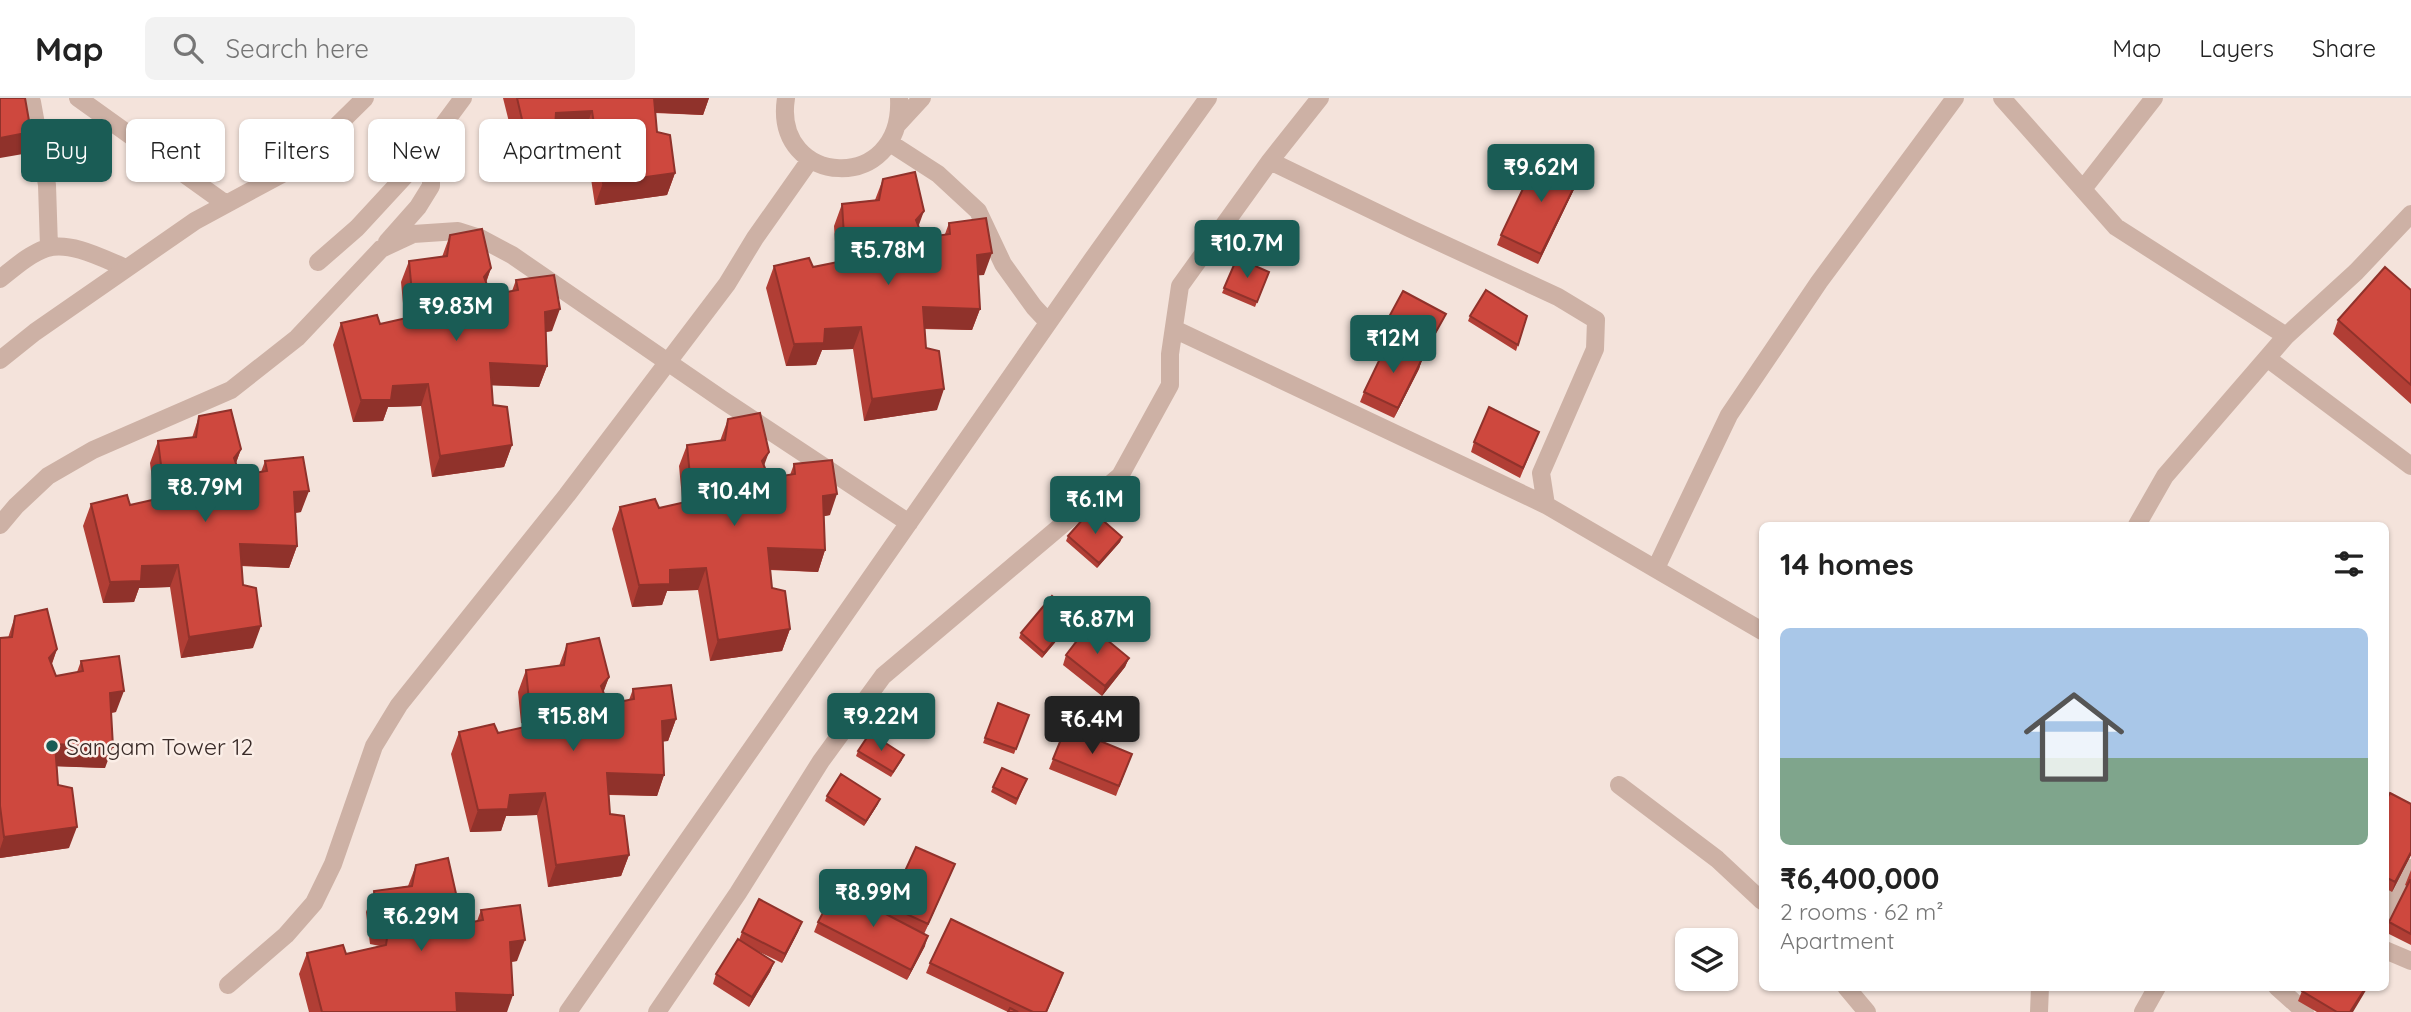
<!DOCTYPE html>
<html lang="en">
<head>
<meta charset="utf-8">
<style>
	:root { --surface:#fff; --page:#f2f2f2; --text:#222; --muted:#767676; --line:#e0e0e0; --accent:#1a5c55 }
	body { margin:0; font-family:Quicksand,sans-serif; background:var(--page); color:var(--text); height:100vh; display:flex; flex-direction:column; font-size:26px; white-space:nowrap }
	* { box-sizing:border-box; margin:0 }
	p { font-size:23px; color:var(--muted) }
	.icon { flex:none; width:38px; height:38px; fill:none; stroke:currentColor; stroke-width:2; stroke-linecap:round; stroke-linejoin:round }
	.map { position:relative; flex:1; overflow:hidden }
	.details { position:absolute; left:1759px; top:424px; width:630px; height:469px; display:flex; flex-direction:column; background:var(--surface); border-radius:10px; box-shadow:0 2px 5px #0004 }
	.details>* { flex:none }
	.top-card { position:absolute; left:21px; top:21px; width:665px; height:63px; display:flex; gap:14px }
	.tools { position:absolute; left:1675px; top:830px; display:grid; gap:14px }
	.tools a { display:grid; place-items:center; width:63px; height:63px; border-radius:10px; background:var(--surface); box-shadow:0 2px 5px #0004; font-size:35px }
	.price { position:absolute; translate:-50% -60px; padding:0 16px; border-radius:7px; background:var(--accent); color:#fff; font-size:23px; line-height:46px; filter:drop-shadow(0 2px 4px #0008) }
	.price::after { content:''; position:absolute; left:50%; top:42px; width:21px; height:16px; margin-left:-10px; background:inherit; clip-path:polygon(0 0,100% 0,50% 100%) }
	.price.selected { background:#222; color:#fff }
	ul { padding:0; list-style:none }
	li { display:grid; align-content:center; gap:14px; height:371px; padding:0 21px }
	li+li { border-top:2px solid var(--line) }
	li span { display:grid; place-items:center; height:217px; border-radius:10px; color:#555 }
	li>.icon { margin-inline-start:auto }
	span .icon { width:126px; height:126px; fill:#fffc; stroke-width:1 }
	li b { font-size:30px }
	h2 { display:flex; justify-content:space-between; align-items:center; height:84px; padding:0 21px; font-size:30px }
	.pill { padding:0 24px; border-radius:10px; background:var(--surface); box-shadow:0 2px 5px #0004; font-size:24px; line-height:63px }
	.pill.selected { background:var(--accent); color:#fff }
	header { display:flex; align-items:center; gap:42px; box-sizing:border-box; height:98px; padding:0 35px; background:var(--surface); border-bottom:2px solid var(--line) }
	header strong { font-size:33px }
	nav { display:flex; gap:38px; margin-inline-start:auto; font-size:24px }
	.search { width:490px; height:63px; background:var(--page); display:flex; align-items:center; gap:18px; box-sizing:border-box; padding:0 24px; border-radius:10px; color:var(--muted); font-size:26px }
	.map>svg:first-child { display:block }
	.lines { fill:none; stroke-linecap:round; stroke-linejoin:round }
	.lane { stroke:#cdb1a5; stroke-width:18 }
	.street { stroke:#cdb1a5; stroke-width:18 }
	.wall { fill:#b13e35 }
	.shaded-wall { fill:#90322b }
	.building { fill:#ce483e; stroke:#90322b; stroke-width:2 }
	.poi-dot { fill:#1a5c55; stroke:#fbeee7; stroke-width:2.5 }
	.labels { text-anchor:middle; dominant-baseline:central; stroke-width:5; stroke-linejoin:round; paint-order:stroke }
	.poi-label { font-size:23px; fill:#382a27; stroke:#fbeee7; text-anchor:start }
</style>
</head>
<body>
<header>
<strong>Map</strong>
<div class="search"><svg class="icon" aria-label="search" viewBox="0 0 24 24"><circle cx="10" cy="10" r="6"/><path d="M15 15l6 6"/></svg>Search here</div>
<nav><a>Map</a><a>Layers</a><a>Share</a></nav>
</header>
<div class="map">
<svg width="2411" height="914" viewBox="0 0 2411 914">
	<rect width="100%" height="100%" fill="#f4e3db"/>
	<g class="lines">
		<path class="lane" d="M29,0l3,4 15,83 2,62
			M786,0c-14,89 118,98 113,0
			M898,26l24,-26
			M890,45l48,31 40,37 25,53 31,43 14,15
			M387,144l31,-35 13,-21v-44
			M318,164l39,-34 49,-53 57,-77
			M0,181c14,-11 29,-25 47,-31 24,-7 57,11 79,20
			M0,427l16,-19 32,-30 45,-26 138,-60 66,-52 84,-89 32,-15 45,-3 22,7 32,17 211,145 186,123
			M228,887l58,-50 28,-32 19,-39 41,-118 25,-41 168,-210 160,-211 28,-46 55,-78
			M568,914l524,-752 116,-162"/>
		<path class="street" d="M78,0l148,106
			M2002,0l114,129 170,109
			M1270,63l141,68 147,68 38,23 -1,29 -54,124 5,32 216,126
			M2083,91l71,-91
			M1174,231l372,176
			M2267,260l144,108
			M0,262l35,-28 160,-111 100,-54 70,-69
			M2137,427l28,-49 121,-140 70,-64 55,-58
			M1656,470l73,-153 90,-133 136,-184
			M1619,687l98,74 45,42
			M2385,818l26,-48
			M2385,852l26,11
			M1846,889l21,25
			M2277,889l28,25
			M657,914l81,-119 83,-132 62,-85 237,-200 50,-91v-31l10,-68 90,-125 50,-63
			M2039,914l1,-25
			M2143,914l14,-25"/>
	</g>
	<path class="wall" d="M503,0h206l-6,17 -48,-2 2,19 18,41 -8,22 -72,10 -11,-72 -32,2 -5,14 -31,1z
		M1581,75l-4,10 -39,81 -41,-19 4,-10z
		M883,81l35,47 5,12 22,-4 4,-11 35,52h-6l2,34 -8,21 -48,-1 2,19 11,62 -73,11 -11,-72 -31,1 -6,15 -30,1 -20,-78 8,-22 39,1 35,-7 -12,-3 -2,-31 8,-22 33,-4z
		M450,137l41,33 -5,15 5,12 21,-4 4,-11 36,51 -6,1 1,34 -8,21 -48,-2 2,20 19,40 -8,22 -72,10 -11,-71 -33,1 -5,14 -30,1 -20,-77 8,-22 39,1 34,-8 -10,-2 -3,-32 8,-21 33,-4z
		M1237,160l32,14 -14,35 -33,-14z
		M2411,192v114l-78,-70 5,-14z
		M1446,216l-16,30 -42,-23 2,-6z
		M1470,218h57l-11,35 -48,-30z
		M1422,261l-3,10 -25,49 -34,-16 4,-10z
		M199,318l42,33 -5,14 4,12 21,-3 4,-11 36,51 -6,1 2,33 -8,22 -48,-2 2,19 10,63 -72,10 -11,-71 -31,1 -5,14 -31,1 -20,-77 8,-22 39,1 35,-8 -11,-2 -4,-32 8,-22 34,-3z
		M728,321l36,48 5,11 21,-3 4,-11 36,51 -6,1 1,34 -7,22 -48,-2 2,18 18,41 -8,22 -72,10 -12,-71 -31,1 -5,14 -30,2 -20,-78 8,-22 39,1 35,-7 -12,-3 -3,-32 8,-21 33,-4z
		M1474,344h61l-15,36 -49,-26z
		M1068,438l54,1 -2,5 -23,26 -31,-27z
		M15,518l42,33 -5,15 4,12 21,-4 4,-11 35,51 -5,1 -6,55 -48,-2 1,19 11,63 -69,10v-220h8z
		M1075,518l-2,5 -31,37 -23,-20 2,-5z
		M567,546l42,33 -6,15 5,12 21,-4 4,-11 43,30 -8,22h-5l1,34 -7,21 -48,-1 1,19 19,41 -8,21 -73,11 -11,-72 -31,1 -5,15 -31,1 -19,-78 8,-22 39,1 34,-7 -11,-3 -3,-31 8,-22 33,-4z
		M1066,557l63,3 -4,9 -23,29 -39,-31z
		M998,605l31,12 -15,39 -31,-11z
		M1066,629l66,27 -16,42 -67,-27z
		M858,653l44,9 -11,17 -35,-21z
		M1025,686l-9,21 -25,-13 2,-5z
		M827,698l51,8 -14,22 -39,-25z
		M2385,704l26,53 -19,37 -7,-4z
		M955,766l-31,70 1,12 -18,34 -93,-48 4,-10 68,-8 3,-8z
		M416,767l41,33 -5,15 4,12 21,-4 4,-11 36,51 -6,1 -4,50h-198l-10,-38 8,-21 39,1 34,-8 -10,-2 -4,-32 8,-21 34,-5z
		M2411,772v75l-26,-13 4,-10 18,-36 -2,-1z
		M802,824l-4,10 -16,31 -27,-13 19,12 -4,10 -21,35 -36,-23 3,-10 23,-34 3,-8z
		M930,865l130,19 -13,30h-39l-82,-39z
		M2302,893l51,21h-36l-19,-11z"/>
	<path class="shaded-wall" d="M651,0h58l-6,17 -57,-3z
		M592,13l-8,22 -32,2 -5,14 -31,1 8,-22 32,-15z
		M31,34l-8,22 -23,4v-20z
		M675,75l-8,22 -72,10 8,-22z
		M1581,75l-4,10 -39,81 3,-10z
		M924,113l-8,22v-13z
		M992,155l-8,22 -15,1 8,-21z
		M491,170l-8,22 1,-13z
		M923,209l57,2 -8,21 -57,-2z
		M560,211l-8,22 -15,2 8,-21z
		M861,229l-8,22 -31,1 -6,15 -30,1 8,-22 31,-15z
		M1422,261l-3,10 -25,49 4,-10z
		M490,265l57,3 -8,21 -57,-2z
		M428,286l-7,22 -33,1 -5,14 -30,1 8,-22 32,-14z
		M944,291l-7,21 -73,11 8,-22z
		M512,347l-8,22 -72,10 8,-21z
		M241,351l-8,22 1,-13z
		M769,354l-8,22 1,-13z
		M309,393l-8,21 -15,2 8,-22z
		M837,396l-7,21 -15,3 8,-22z
		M1122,439l-2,5 -23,26 2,-5z
		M240,446l57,2 -8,22 -57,-3z
		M768,450l57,2 -7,22 -58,-3z
		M178,467l-8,22 -31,1 -5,14 -31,1 7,-21 32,-16z
		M706,470l-8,22 -31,1 -5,14 -30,2 7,-22 31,-15z
		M1075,518l-2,5 -31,37 2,-5z
		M261,528l-8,22 -72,10 8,-21z
		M790,531l-8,22 -72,10 8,-21z
		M57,551l-8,22v-13z
		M1129,560l-4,9 -23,29 3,-10z
		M609,579l-8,22v-13z
		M124,593l-8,21 -14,2 8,-21z
		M676,621l-8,22 -14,2 8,-22z
		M55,646l58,3 -8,21 -58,-2z
		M607,675l57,2 -7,21 -58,-2z
		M545,695l-8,22 -31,1 -5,15 -31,1 8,-22 32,-15z
		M880,701l-2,5 -14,22 2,-5z
		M77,729l-8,21 -69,10v-9l4,-12z
		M2411,754v3l-19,37 3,-10z
		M629,757l-8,21 -73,11 8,-22z
		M955,766l-4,10 -27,60 4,-10z
		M457,800l-8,22 1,-13z
		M802,824l-4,10 -16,31 3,-9z
		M928,838l-3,10 -18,34 4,-10z
		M525,842l-8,21 -15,2 8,-21z
		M774,864l-4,10 -21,35 3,-10z
		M2366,889h2l-15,25h-3z
		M456,895l57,2 -6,17h-58z"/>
	<path class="building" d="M0,0h25l6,34 -31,6z
		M517,0h137l3,34 13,3 5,38 -72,10 -11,-72 -36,2 -1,14 -31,1z
		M1540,55l41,20 -40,81 -40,-19z
		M915,74l9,39 -8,9 7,18 27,-4 -1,-11 37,-5 6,35 -15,2 3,54 -57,-2 3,41 13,3 5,38 -72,10 -11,-72 -36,2 -1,14 -30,1 -20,-78 35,-8 4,9 40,-8 3,-21 -12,-2 -2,-32 37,-4 4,-21z
		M482,131l9,39 -7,9 7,18 27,-5 -2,-10 38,-5 6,34 -15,3 2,54 -57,-3 3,42 14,2 5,38 -72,11 -12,-72 -35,2 -2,14h-30l-20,-77 36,-8 3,9 40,-9 3,-20 -11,-2 -3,-32 38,-5 3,-21z
		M1237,160l32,14 -12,30 -33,-14z
		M2385,169l26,23v95l-73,-65z
		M1486,192l41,26 -9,29 -48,-29z
		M1403,193l43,23 -14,25 -42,-24z
		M1388,244l34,17 -24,49 -34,-16z
		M1489,309l50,25 -16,36 -49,-26z
		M231,312l10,39 -7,9 6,17 27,-4 -2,-10 38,-4 6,34 -15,1 3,54 -57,-2 3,41 13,3 5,38 -72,11 -11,-72 -36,1 -1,15 -31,1 -19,-78 36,-9 3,10 40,-9 3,-20 -11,-3 -4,-32 38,-4 3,-21z
		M760,315l9,39 -7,9 7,17 26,-4 -1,-10 38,-4 5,34 -14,2 2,54 -57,-2 4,40 13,3 5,38 -72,11 -12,-72 -36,2v14l-31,1 -19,-78 35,-8 4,9 40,-9 3,-20 -12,-3 -3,-31 38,-5 3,-21z
		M1091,412l31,27 -23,26 -31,-27z
		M1052,498l23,20 -31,37 -23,-20z
		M47,511l10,40 -8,9 7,18 27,-5 -2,-10 38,-5 5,35 -14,2 3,54 -58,-3 3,41 14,3 5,39 -73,10 -4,-31v-168l12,-1 3,-21z
		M1089,527l40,33 -24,28 -39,-31z
		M599,540l10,39 -8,9 7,18 26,-5 -1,-10 38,-4 5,34 -14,2 2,54 -57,-2 3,41 14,2 5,39 -73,10 -11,-72 -35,2 -2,14 -30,1 -19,-78 35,-8 4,9 40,-9 2,-20 -11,-3 -3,-31 38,-5 3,-21z
		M998,605l31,12 -13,34 -31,-11z
		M1066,629l66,27 -13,32 -66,-27z
		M870,635l34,22 -11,17 -35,-21z
		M1002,670l25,11 -10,20 -24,-12z
		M841,676l39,25 -14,22 -39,-25z
		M2390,695l21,11v48l-16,30 -10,-5v-75z
		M916,749l39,17 -27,60 -39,-18z
		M448,760l9,40 -7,9 6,18 27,-5 -2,-10 39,-5 5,35 -15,2 3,53 -57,-2 1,19h-135l-15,-59 36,-8 3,9 40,-9 3,-20 -11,-3 -4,-31 38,-5 4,-21z
		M2410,782h1v54l-22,-12z
		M836,790l92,48 -17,34 -93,-48z
		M759,801l43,23 -17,32 -43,-22z
		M951,821l112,54 -17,39h-13l-103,-49z
		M738,841l36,23 -22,35 -36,-23z
		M2304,889h62l-16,25h-13l-35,-21z
		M1010,910l8,4h-10z"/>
	<circle class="poi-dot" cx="52" cy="648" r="7"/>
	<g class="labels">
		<g class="poi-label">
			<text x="66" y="648">Sangam Tower 12</text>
		</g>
	</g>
</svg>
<div class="tools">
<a><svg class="icon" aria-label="layers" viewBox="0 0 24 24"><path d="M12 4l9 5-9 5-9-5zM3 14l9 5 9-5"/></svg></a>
</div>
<b class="price" style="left:1541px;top:106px">₹9.62M</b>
<b class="price" style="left:1247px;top:182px">₹10.7M</b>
<b class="price" style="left:888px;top:189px">₹5.78M</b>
<b class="price" style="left:456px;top:245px">₹9.83M</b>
<b class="price" style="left:1393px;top:277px">₹12M</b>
<b class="price" style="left:205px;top:426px">₹8.79M</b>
<b class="price" style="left:734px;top:430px">₹10.4M</b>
<b class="price" style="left:1095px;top:438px">₹6.1M</b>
<b class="price" style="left:1097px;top:558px">₹6.87M</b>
<b class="price" style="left:573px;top:655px">₹15.8M</b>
<b class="price" style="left:881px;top:655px">₹9.22M</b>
<b class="price selected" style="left:1092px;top:658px">₹6.4M</b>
<b class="price" style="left:873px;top:831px">₹8.99M</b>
<b class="price" style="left:421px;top:855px">₹6.29M</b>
<div class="top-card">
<a class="pill selected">Buy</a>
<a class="pill">Rent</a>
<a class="pill">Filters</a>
<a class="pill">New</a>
<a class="pill">Apartment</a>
</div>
<section class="details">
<h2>14 homes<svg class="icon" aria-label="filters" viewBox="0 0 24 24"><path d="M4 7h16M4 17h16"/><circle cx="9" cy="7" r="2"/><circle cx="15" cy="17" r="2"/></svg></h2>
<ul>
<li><span style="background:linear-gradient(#a9c7e8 60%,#7fa58c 0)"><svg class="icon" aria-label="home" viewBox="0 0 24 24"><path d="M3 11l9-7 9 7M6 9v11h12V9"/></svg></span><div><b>₹6,400,000</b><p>2 rooms · 62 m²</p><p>Apartment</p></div></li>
</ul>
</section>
</div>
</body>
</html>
